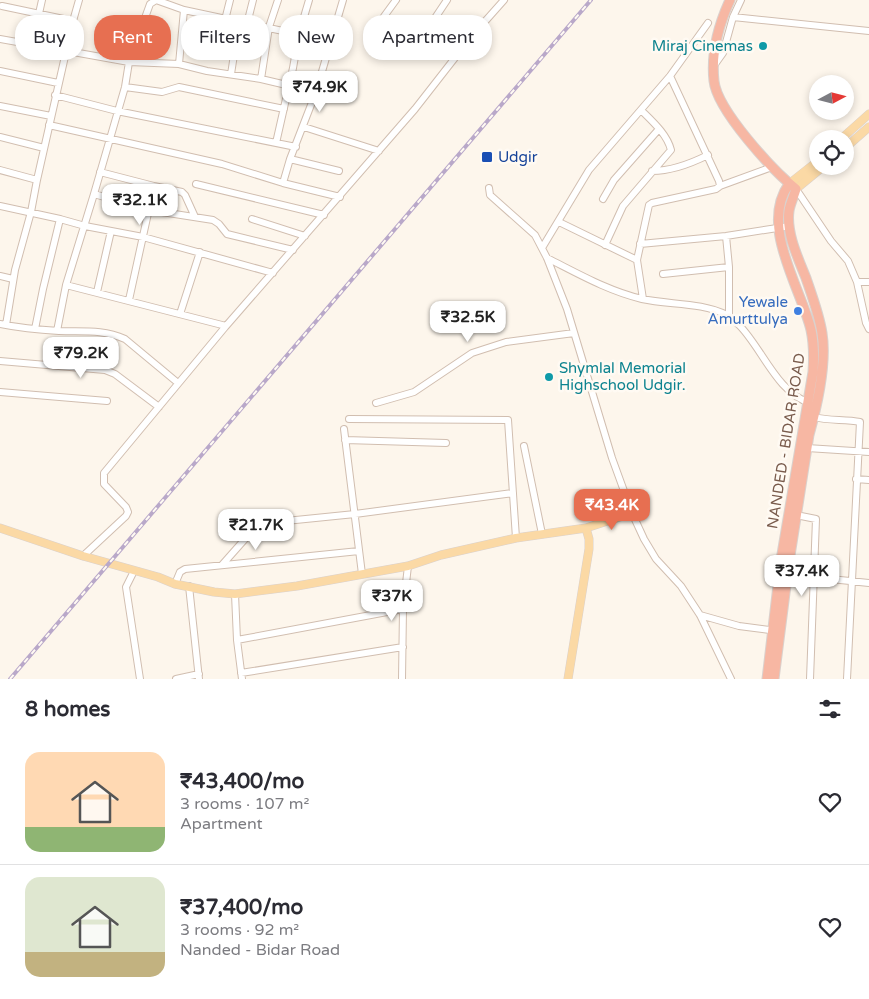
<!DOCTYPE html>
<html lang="en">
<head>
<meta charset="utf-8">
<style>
	:root { --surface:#fff; --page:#f7f7f7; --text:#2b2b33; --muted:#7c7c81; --line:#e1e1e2; --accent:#e76f51 }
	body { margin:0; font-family:"Varela Round",sans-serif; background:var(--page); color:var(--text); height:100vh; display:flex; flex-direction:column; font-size:19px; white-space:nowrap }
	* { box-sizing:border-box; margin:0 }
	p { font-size:16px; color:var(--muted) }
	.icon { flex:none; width:28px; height:28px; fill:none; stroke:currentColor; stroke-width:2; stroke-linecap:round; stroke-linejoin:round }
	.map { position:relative; height:679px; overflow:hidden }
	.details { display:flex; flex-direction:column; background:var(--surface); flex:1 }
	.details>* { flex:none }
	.guide { position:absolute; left:15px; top:15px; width:500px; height:45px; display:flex; gap:10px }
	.needle { width:32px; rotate:83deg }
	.tools { position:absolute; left:809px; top:75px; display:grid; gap:10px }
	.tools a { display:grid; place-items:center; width:45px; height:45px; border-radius:50%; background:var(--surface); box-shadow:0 2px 8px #0003; font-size:25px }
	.price { position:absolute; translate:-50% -42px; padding:0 11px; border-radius:10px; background:#fff; color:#222; font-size:16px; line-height:32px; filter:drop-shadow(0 1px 2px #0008) }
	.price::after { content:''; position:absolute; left:50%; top:30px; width:15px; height:11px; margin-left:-8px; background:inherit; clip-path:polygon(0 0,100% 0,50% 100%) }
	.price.active { background:var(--accent); color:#fff }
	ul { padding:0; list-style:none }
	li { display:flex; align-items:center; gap:15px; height:125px; padding:0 25px }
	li+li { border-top:1px solid var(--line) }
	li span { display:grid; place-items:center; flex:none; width:140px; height:100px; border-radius:15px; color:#555 }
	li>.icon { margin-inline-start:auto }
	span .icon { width:60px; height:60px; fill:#fffc; stroke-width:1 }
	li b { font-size:21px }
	h2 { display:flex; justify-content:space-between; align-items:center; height:60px; padding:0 25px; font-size:21px }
	.chip { padding:0 18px; border-radius:20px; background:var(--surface); box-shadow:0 2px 8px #0003; font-size:18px; line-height:45px }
	.chip.active { background:var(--accent); color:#fff }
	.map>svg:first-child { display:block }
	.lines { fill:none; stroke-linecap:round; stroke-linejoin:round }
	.minor-casing { stroke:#d1beb0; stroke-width:8 }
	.major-casing { stroke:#dad1cd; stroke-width:9 }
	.highway-casing { stroke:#dad1cd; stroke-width:11 }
	.minor { stroke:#fff; stroke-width:6 }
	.major { stroke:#fbd9a5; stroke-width:8 }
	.highway { stroke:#f7b7a3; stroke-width:9 }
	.rail-casing { stroke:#b9a8c9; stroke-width:4 }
	.rail { stroke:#fffaf3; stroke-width:2; stroke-dasharray:5.5; stroke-linecap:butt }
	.culture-dot { fill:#0f9aa8; stroke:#fffaf3; stroke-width:2 }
	.transit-dot { fill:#1a4fb4; stroke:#fffaf3; stroke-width:2 }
	.shop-dot { fill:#3f7fe0; stroke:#fffaf3; stroke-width:2 }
	.labels { text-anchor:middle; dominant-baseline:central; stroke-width:5; stroke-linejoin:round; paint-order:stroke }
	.culture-label { font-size:15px; fill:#0d838f; stroke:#fffaf3; text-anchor:end }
	.transit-label { font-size:15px; fill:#164399; stroke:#fffaf3; text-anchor:start }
	.shop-label { font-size:15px; fill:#366cbe; stroke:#fffaf3; text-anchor:end }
	.street-label { font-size:15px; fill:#7a5c4d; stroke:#fffaf3 }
</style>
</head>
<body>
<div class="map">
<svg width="869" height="679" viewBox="0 0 869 679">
	<rect width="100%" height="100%" fill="#fdf6ec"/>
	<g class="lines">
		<defs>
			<path id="minor" d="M2,6l71,15 -36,159 -6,32 -16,58 -9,55
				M733,17l136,14
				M225,20l5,-20
				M73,21l6,-21
				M247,24l6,-24
				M377,26l19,-26
				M0,39l129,23 50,2 28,7 54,8 55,13
				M32,45l10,-45
				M415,48l32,-48
				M179,64l5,-54
				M713,67l10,-14 10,-36 8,-17
				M0,71l58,12
				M231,74l8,-51
				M261,79l8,-52 9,-27
				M125,87l37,5 17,-5 105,22
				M55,95l62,16 179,36
				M0,106l51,10
				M49,125l173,39 61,19 57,14
				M304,127l75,24
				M0,137l44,11
				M276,143l17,-75 6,-34 10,-34
				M290,159l26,-67 27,-92
				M0,170l37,10
				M652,171c20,0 38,-7 56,-16
				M100,172l54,14 28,6 3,3 10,22
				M283,183l7,-24 49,12
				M196,184l128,31
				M720,186l52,-19
				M489,188l1,7 45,40 12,23 20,51 45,149 20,55 12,26 12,20 25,27 19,29 31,64
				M796,189l35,52 17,20 9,21 9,41 3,6
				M94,194l55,16 64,10 6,4 8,10 66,16
				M603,199l11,-19 45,-51
				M0,206l60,13 25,7 58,11 130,36
				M252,219l53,17
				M559,222l78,38
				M726,236l3,31v49
				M640,244l86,-8 64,-10
				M605,245l18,-39 48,-56c-4,-16 -19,-29 -30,-40
				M542,248l47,-78 81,-94 38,-53
				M547,258c30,15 61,33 95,41 28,6 59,3 85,16 5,2 8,7 12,10 23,23 38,68 71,78
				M663,274l66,-7
				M0,276l13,3
				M857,282h12
				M66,285l160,41
				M97,292l14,-61
				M643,299l-6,-39 12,-55 3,-2 64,-14 4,-3 -1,-5 -49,-105
				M129,300l25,-114
				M180,314l20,-62
				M0,324c19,4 40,6 59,7 24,1 43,-2 66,8l53,44
				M35,329l8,-40 17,-70
				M57,331l9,-46 28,-91 31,-107 4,-25 21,-58 6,-4 28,10 146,31
				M0,361l105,9 10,4 44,33
				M0,392l107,9
				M376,403l38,-11 58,-39 34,-11 68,-9
				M814,417c15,4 31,2 46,5l-13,257
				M349,419l159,1 8,118
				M344,429l18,145
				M345,440l101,3
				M524,446l18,88
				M807,448l62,4
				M856,479l13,1
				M796,515l20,4 -6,160
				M83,556l43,-40 2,-4 -2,-5 -22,-23v-11l122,-147 189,-217 57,-73 32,-36
				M222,565l31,-35 13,-7 89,-9 158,-21
				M134,571l-8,16 14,92
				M783,574l86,9
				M175,584l5,-12 5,-3 174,-18
				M189,586l10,93
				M235,594l2,46 5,39
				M700,615l39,11 38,5
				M237,640l166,-31
				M241,673l162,-26
				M176,679l23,-5
				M402,679l1,-70 5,-43"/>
			<path id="major" d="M841,139l28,-25
				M845,148l24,-21
				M789,184l29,-23
				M796,189l28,-23
				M0,528l83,28 75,21 17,7 39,8 21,2 62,-8 111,-20 33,-11 75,-17 70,-10 3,11v10l-21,130
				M586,528l46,-15"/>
			<path id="highway" d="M730,0c-11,24 -19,54 -16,81 3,29 59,90 82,108 -2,7 -6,15 -7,22 -3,22 9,47 17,67 6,18 13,36 16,55 5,30 -5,73 -13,102l-20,127 -15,117
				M767,679l14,-119 32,-188c1,-14 1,-28 -2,-42 -10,-42 -52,-104 -22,-146"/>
		</defs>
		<use href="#minor" class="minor-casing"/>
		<use href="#major" class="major-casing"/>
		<use href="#highway" class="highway-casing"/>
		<use href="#minor" class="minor"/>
		<use href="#major" class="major"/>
		<use href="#highway" class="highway"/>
		<defs>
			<path id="rail" d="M10,679l581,-679"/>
		</defs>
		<use href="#rail" class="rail-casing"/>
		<use href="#rail" class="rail"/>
	</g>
	<g class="culture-dot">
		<circle cx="763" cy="46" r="5"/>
		<circle cx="549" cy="377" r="5"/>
	</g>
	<rect class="transit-dot" x="481" y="151" width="12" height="12" rx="2.5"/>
	<circle class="shop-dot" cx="798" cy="311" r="5"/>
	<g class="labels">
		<g class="culture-label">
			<text x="753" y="46">Miraj Cinemas</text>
			<text x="559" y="368" text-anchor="start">Shymlal Memorial<tspan x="559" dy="17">Highschool Udgir.</tspan></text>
		</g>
		<g class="transit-label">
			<text x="498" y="157">Udgir</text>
		</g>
		<g class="shop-label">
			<text x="788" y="302">Yewale<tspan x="788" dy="17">Amurttulya</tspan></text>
		</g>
		<g class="street-label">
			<text transform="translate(786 441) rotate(-81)">NANDED - BIDAR ROAD</text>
		</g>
	</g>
</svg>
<div class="tools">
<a><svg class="needle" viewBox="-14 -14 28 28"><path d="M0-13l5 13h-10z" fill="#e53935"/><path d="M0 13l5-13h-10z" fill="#7c7c81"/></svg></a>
<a><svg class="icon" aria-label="locate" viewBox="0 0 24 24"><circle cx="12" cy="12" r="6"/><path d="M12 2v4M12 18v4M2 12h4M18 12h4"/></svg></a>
</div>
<b class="price" style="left:320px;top:113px">₹74.9K</b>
<b class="price" style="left:140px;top:226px">₹32.1K</b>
<b class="price" style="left:468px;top:343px">₹32.5K</b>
<b class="price" style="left:81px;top:379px">₹79.2K</b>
<b class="price active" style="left:612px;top:531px">₹43.4K</b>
<b class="price" style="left:256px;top:551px">₹21.7K</b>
<b class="price" style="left:802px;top:597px">₹37.4K</b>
<b class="price" style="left:392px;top:622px">₹37K</b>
<div class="guide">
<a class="chip">Buy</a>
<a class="chip active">Rent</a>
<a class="chip">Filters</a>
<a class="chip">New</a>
<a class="chip">Apartment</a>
</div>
</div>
<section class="details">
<h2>8 homes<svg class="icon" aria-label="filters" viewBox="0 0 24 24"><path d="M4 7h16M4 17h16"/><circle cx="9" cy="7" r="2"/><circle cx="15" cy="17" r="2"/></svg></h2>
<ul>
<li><span style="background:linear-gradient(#ffd9b3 75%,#8fb573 0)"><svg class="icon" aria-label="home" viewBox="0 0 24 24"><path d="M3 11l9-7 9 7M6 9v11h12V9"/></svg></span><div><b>₹43,400/mo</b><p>3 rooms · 107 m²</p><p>Apartment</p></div><svg class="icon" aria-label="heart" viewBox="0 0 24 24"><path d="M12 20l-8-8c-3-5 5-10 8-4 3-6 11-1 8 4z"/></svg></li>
<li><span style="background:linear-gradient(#dfe7d0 75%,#c2b280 0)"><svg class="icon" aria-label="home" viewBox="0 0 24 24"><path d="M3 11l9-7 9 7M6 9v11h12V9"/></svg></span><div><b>₹37,400/mo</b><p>3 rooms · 92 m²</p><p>Nanded - Bidar Road</p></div><svg class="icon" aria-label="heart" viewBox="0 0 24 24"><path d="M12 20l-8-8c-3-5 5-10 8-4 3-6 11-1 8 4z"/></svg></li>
</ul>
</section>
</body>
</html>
